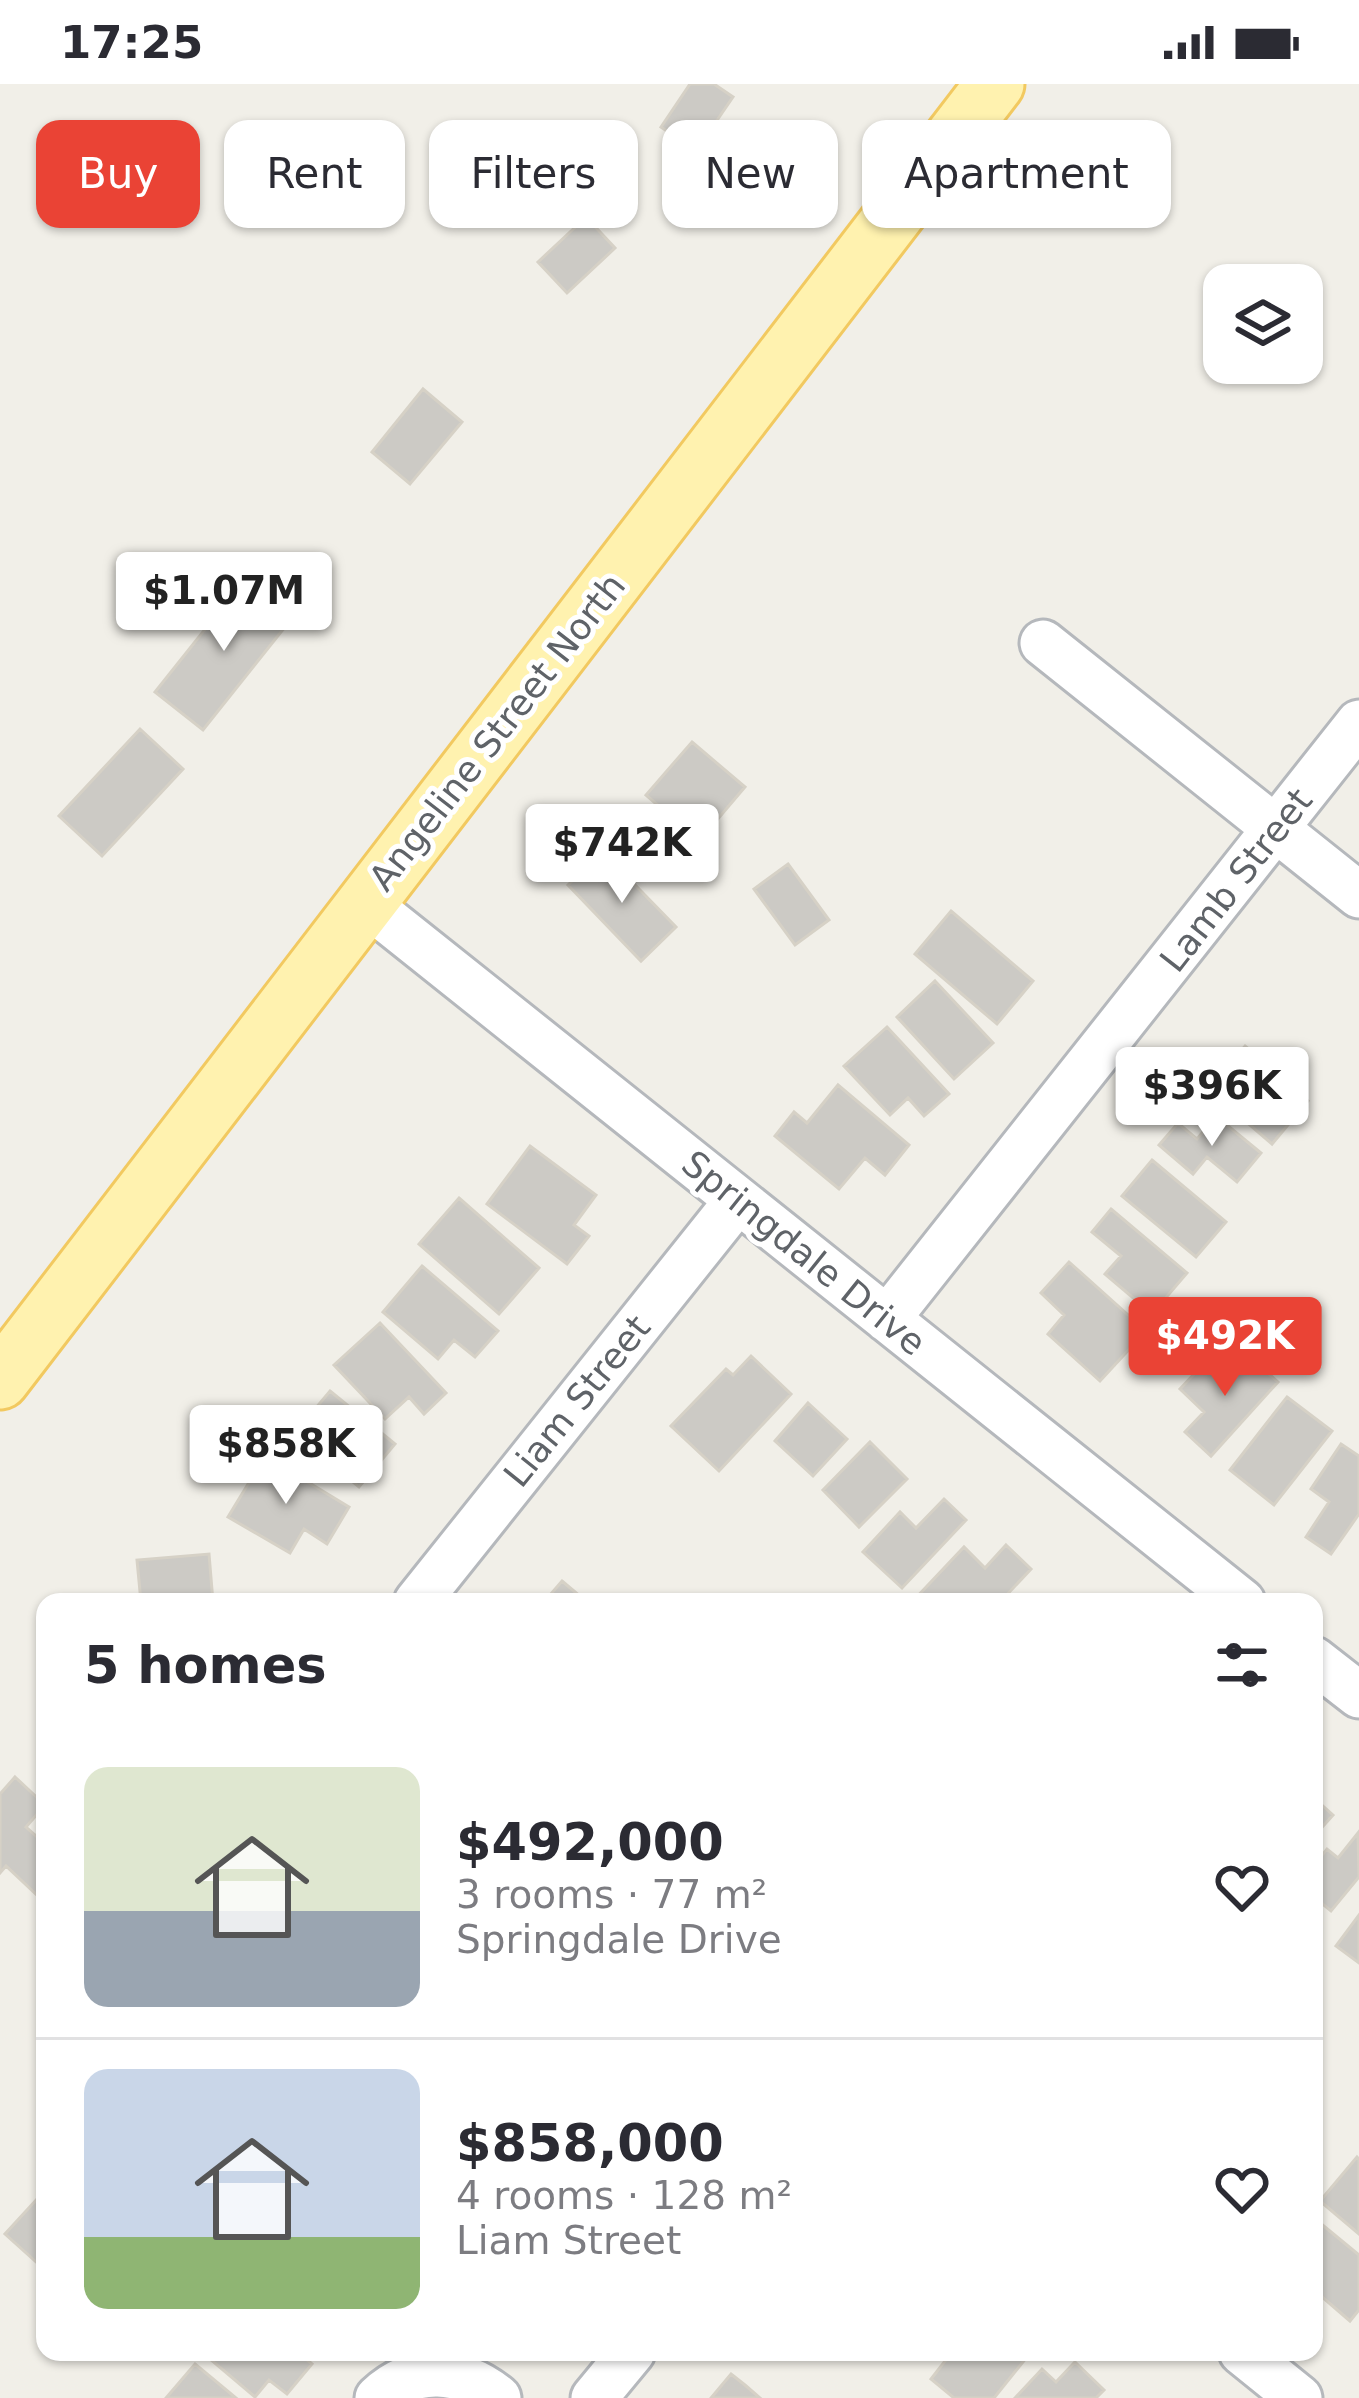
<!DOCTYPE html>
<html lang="en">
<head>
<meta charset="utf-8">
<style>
	:root { --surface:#fff; --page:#f2f2f3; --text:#2b2b33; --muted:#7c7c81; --line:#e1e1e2; --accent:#ea4335 }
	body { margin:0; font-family:"DejaVu Sans",sans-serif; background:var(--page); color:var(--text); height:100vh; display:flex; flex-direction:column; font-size:45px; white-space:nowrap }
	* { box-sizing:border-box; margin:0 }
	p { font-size:39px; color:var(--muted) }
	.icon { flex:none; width:66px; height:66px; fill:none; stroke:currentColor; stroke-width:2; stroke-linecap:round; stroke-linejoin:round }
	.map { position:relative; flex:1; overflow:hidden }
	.side { position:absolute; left:36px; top:1509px; width:1287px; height:768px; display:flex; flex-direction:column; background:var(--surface); border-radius:24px; box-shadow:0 3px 9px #0004 }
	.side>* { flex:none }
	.hud { position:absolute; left:36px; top:36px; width:1287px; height:108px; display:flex; gap:24px }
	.controls { position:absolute; left:1203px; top:180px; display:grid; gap:24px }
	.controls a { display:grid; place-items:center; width:120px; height:120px; border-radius:24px; background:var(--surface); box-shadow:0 3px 9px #0004; font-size:60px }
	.price { position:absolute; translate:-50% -102px; padding:0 27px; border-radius:12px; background:#fff; color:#222; font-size:39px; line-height:78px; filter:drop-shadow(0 3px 6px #0008) }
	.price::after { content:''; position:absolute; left:50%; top:72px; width:36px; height:27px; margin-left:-18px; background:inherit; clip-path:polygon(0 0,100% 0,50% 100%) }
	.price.selected { background:var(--accent); color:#fff }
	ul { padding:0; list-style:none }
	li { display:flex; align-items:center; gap:36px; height:300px; padding:0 48px }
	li+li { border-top:3px solid var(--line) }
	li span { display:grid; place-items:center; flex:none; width:336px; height:240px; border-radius:24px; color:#555 }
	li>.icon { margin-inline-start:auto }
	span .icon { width:144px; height:144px; fill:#fffc; stroke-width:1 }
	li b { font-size:51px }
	h2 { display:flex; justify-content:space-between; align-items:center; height:144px; padding:0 48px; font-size:51px }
	.chip { padding:0 42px; border-radius:24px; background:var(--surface); box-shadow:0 3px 9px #0004; font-size:42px; line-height:108px }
	.chip.selected { background:var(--accent); color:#fff }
	.status { display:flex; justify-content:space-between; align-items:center; height:84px; padding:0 60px; background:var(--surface); direction:ltr }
	.status svg { height:33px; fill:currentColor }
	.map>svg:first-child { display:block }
	.building { fill:#cccac5; stroke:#d6d1c6; stroke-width:3 }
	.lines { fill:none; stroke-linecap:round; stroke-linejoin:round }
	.minor-casing { stroke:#b5b8bc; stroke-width:51 }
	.major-casing { stroke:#f2c960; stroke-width:63 }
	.minor { stroke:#fff; stroke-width:45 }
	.major { stroke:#fff2af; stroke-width:57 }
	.labels { text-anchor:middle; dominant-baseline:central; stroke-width:10; stroke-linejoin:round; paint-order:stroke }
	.street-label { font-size:36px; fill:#5f6368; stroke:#fff }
</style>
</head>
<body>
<div class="status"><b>17:25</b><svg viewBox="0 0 49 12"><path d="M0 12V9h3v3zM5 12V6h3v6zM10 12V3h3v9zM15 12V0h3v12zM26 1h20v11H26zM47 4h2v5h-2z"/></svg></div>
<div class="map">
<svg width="1359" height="2314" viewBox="0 0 1359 2314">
	<rect width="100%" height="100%" fill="#f1efe8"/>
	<path class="building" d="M690,0h24l19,13 -37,54 -35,-24z
		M586,133l29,31 -48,45 -29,-31z
		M423,305l39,33 -52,62 -38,-32z
		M245,495l48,38 -90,113 -48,-38z
		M140,645l43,40 -81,87 -43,-40z
		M692,658l53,45 -46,54 -53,-46z
		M603,768l73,75 -35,34 -73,-76z
		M788,780l41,56 -34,25 -41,-56z
		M951,827l82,70 -36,43 -82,-70z
		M935,897l58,62 -39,36 -57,-62z
		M887,943l62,67 -25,22 -16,-18 -18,17 -46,-49z
		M1245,962l63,55 -36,43 -64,-55z
		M838,1001l71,60 -24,30 -20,-17 -26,31 -64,-53 19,-24 13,11z
		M1216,1032l45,37 -24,29 -30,-25 -14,17 -34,-29 19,-22 19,16z
		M530,1062l66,49 -22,30 15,11 -22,28 -80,-60z
		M1152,1076l74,62 -30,35 -74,-61z
		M459,1114l80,70 -40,46 -80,-70z
		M1111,1125l76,64 -35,41 -47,-40 16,-18 -29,-24z
		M1069,1178l77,69 -46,50 -52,-47 16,-19 -23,-22z
		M422,1182l76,65 -23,26 -21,-17 -16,19 -55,-47z
		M380,1239l66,70 -22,21 -15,-17 -24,22 -51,-54z
		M1213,1270l21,20 16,-17 28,25 -67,74 -26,-24 19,-20 -24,-23z
		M751,1272l40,38 -72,77 -48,-45 55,-57 7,6z
		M330,1307l65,53 -36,43 -65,-53z
		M1287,1313l45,34 -58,74 -44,-35z
		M808,1319l39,36 -34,37 -38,-35z
		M870,1358l37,37 -48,48 -36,-37z
		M1341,1360l18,12v58l-28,40 -25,-17 23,-35 -18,-13z
		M265,1372l84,51 -22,37 -23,-15 -14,24 -62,-36z
		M944,1415l22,21 -64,68 -39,-36 37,-40 16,16z
		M1006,1461l25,24 -31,33h-88l52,-55 21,21z
		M209,1470l4,48h-72l-4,-42z
		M562,1497l25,21h-43z
		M15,1693l30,28 -19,22 19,17v45l-6,8 -33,-31 -6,7v-79z
		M1314,1714l19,17 -19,21z
		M1358,1749l1,44 -28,34 -17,-14v-32l13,-16 11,9z
		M1359,1831v48l-23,-17z
		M1357,2073l2,2v75l-39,-33z
		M37,2115l8,7v64l-40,-36z
		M1314,2134l45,37v55l-9,11 -36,-31z
		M298,2268l14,12 -25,30 -18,-14 -14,17 -51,-43z
		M952,2268h79l-37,46h-40l-23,-19z
		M1075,2278l29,28 -8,8h-81l27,-29 14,13z
		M195,2280l41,34h-70z
		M731,2290l14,11 15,13h-49z"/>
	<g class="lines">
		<defs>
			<path id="minor" d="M1043,559l316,252
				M366,819l876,699
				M887,1235l472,-596
				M417,1518l321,-402
				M1314,1576l45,35
				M1242,2268l57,46
				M378,2314c36,-34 83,-30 120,0
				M594,2314l38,-46"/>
			<path id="major" d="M0,1296l995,-1296"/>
		</defs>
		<use href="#minor" class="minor-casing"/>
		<use href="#major" class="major-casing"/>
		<use href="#minor" class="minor"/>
		<use href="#major" class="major"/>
	</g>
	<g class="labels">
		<g class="street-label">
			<text transform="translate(497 648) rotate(-52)">Angeline Street North</text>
			<text transform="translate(1236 796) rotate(-52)">Lamb Street</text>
			<text transform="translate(804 1169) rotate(39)">Springdale Drive</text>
			<text transform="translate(577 1317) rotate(-51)">Liam Street</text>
		</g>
	</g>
</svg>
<div class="controls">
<a><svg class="icon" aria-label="layers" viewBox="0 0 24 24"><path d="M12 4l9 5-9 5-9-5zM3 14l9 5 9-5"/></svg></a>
</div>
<b class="price" style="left:224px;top:570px">$1.07M</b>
<b class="price" style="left:622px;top:822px">$742K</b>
<b class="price" style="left:1212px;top:1065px">$396K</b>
<b class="price selected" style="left:1225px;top:1315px">$492K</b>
<b class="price" style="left:286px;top:1423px">$858K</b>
<div class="hud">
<a class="chip selected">Buy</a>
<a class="chip">Rent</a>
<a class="chip">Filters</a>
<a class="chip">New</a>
<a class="chip">Apartment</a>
</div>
<section class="side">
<h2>5 homes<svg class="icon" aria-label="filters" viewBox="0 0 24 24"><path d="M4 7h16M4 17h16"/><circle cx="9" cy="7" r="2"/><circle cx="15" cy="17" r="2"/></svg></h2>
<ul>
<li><span style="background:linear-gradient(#dfe7d0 60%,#9aa5b1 0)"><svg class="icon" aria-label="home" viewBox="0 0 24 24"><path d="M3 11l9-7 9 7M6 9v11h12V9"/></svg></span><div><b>$492,000</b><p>3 rooms · 77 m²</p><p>Springdale Drive</p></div><svg class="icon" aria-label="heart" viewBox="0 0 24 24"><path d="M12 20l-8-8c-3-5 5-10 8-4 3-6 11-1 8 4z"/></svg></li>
<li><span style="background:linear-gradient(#c9d6e8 70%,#8fb573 0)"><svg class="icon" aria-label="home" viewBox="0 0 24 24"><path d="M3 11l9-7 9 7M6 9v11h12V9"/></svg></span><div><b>$858,000</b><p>4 rooms · 128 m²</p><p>Liam Street</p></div><svg class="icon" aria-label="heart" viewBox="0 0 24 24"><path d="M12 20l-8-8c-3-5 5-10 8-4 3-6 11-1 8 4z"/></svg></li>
</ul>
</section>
</div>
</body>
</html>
